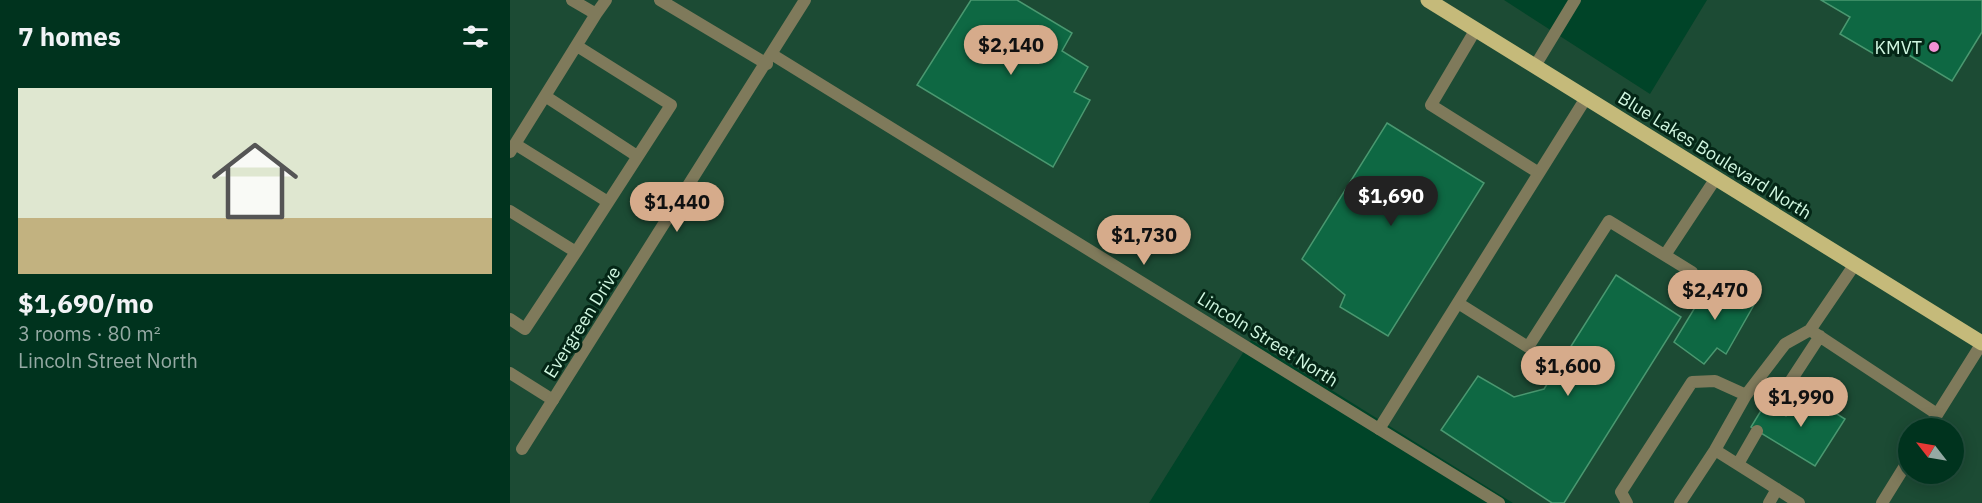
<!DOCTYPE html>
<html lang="en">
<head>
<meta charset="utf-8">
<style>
	:root { --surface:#00331e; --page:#0e3f2b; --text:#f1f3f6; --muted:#95aaa4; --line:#224e3c; --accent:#d6ab8b }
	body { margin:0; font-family:"IBM Plex Sans",sans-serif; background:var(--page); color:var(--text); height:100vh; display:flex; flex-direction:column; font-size:22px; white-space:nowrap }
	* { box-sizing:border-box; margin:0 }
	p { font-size:20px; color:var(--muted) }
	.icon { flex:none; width:33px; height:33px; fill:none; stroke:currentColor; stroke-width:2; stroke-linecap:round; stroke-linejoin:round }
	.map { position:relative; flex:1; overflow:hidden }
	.details { display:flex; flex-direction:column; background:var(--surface); width:510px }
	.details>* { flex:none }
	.needle { width:39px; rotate:301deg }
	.tools { position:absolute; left:1388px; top:418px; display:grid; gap:12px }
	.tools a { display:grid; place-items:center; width:66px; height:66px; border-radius:50%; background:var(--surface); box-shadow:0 3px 15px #0003,0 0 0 2px var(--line); font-size:30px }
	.price { position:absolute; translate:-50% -51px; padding:0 14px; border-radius:21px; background:var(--accent); color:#111; font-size:20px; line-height:39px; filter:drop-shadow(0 2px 3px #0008) }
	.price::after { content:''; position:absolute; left:50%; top:36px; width:18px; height:14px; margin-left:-9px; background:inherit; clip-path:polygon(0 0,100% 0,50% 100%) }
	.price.on { background:#222; color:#fff }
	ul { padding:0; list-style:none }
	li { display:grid; align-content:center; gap:12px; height:318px; padding:0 18px }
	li+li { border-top:2px solid var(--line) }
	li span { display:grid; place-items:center; height:186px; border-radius:0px; color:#555 }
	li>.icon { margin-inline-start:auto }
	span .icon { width:108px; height:108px; fill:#fffc; stroke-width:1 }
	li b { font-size:26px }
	h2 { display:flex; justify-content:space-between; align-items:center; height:72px; padding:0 18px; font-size:26px }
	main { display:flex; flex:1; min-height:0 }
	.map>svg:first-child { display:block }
	.built { fill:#1c4b34; fill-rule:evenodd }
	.building { fill:#0e6843; stroke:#4a9870; stroke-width:1.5 }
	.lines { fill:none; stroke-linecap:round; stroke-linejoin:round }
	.lane { stroke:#7f7a5b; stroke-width:12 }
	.street { stroke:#7f7a5b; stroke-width:12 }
	.primary { stroke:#c5ba7a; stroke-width:15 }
	.poi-dot { fill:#f391d5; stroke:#042616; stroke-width:2 }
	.labels { text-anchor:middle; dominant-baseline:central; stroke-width:6; stroke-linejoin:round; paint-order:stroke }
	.poi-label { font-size:18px; fill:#d1f7e1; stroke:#042616; text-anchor:end }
	.street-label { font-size:18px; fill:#d1f7e1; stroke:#042616 }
</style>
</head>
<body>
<main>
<section class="details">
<h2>7 homes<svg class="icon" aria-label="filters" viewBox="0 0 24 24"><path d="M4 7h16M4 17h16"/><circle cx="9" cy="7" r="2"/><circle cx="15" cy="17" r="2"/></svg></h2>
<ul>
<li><span style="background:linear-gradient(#dfe7d0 70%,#c2b280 0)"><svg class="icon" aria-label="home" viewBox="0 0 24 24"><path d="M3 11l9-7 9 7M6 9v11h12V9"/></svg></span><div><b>$1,690/mo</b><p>3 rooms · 80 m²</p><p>Lincoln Street North</p></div></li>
</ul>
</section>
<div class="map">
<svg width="1472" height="503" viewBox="0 0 1472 503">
	<rect width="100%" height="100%" fill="#004428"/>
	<path class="built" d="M0,0h994l146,94 57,-94h275v503h-469l-262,-163 -102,163h-639zM1398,429h45v45h-45z"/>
	<path class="building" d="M461,0h46l55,33 -10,18 26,16 -14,25 16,8 -37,67 -136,-82z
		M1311,0h161v32l-30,49 -68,-41 -10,14 -34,-20 10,-17z
		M877,123l97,60 -96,153 -48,-29 5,-12 -43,-36z
		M1106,275l65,42 -117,186h-12l-111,-73 37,-54 36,21 30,-8z
		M1204,276l41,27 -29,51 -9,-6 -13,16 -30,-22z
		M1292,392l43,27 -30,47 -64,-39 14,-23 21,12z"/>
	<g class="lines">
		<path class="lane" d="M62,0l24,14 10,-14
			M150,0l107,64
			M1025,66l40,-66
			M35,96l92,60
			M5,144l93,58
			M0,152l86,-138
			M1029,173l47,-75
			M0,211l66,41 95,-147 -94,-59
			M1155,255l51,-77
			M948,303l70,44 81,-126 83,51
			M0,319l15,10 51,-77
			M1300,330l127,84
			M0,373l43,27
			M1263,408l47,-72
			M869,429l160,-256 -108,-68 45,-76
			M1205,450l84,53
			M1228,464l19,-33
			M1117,503l-6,-11 71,-110 23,-1 31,14
			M1170,503l35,-53 31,-55 39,-51 25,-14 45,-66
			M1259,503l8,-14"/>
		<path class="street" d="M263,55l726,448
			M1418,429l54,-86
			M12,449l283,-449
			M1372,503l26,-42"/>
		<path class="primary" d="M918,0l554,343"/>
	</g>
	<circle class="poi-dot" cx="1424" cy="47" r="6"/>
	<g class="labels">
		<g class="poi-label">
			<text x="1412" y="47">KMVT</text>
		</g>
		<g class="street-label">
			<text transform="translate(1205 155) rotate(32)">Blue Lakes Boulevard North</text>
			<text transform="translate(72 322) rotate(-58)">Evergreen Drive</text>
			<text transform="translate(758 339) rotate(32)">Lincoln Street North</text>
		</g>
	</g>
</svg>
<div class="tools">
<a><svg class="needle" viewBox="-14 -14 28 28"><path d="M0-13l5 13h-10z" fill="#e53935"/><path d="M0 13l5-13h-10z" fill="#95aaa4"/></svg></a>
</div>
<b class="price" style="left:501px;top:76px">$2,140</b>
<b class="price on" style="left:881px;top:227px">$1,690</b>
<b class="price" style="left:167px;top:233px">$1,440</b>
<b class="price" style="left:634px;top:266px">$1,730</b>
<b class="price" style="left:1205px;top:321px">$2,470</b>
<b class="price" style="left:1058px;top:397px">$1,600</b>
<b class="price" style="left:1291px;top:428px">$1,990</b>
</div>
</main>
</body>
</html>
